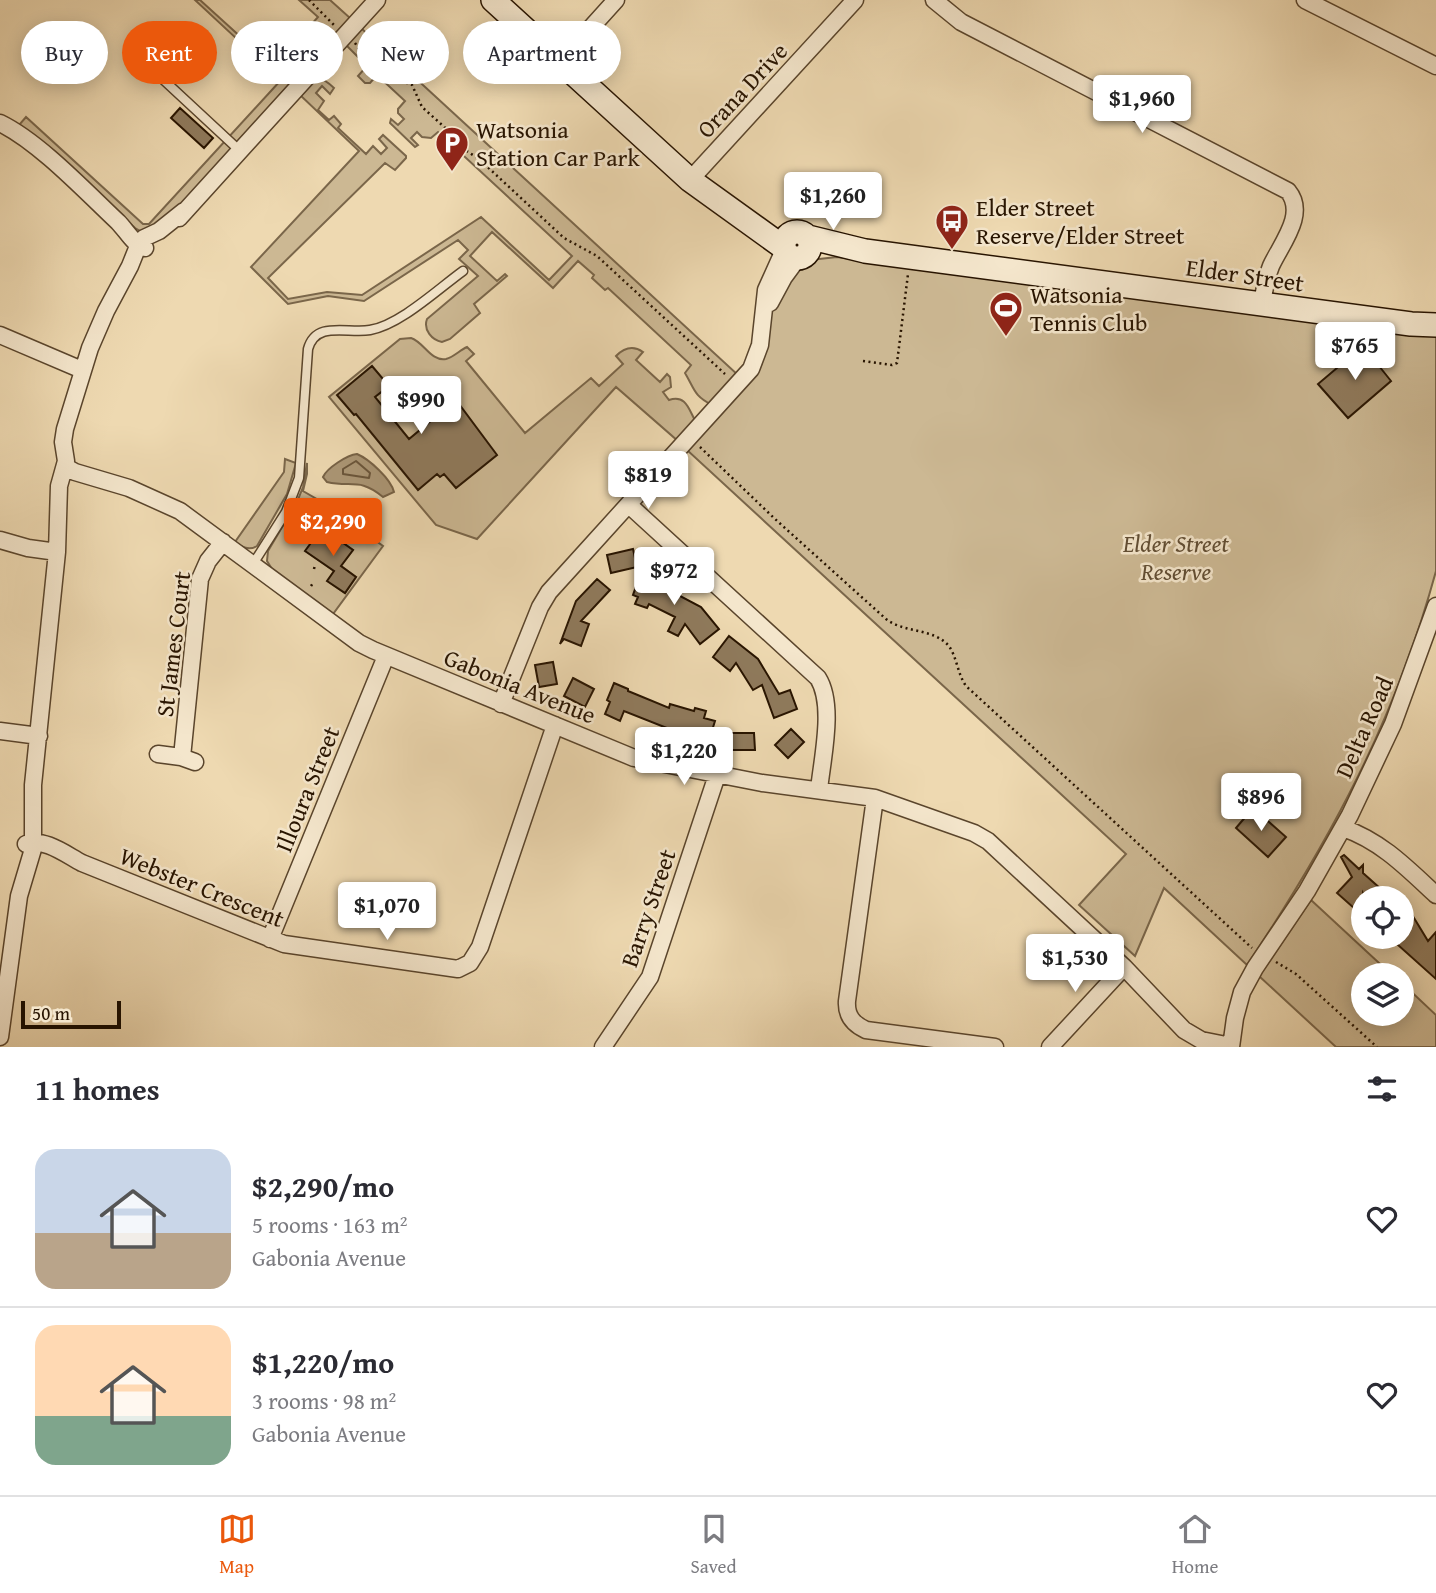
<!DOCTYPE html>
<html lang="en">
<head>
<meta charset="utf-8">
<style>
	:root { --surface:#fff; --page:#f2f2f3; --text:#2b2b33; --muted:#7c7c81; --line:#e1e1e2; --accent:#ea580c }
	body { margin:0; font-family:"Gentium Book Plus",serif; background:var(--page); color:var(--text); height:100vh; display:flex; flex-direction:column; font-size:26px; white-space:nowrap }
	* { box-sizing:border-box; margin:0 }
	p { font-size:23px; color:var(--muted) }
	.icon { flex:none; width:38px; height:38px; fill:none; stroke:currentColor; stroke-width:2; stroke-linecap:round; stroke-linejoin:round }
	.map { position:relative; height:1047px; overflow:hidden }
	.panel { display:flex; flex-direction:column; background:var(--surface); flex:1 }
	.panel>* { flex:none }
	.banner { position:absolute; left:21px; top:21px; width:700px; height:63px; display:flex; gap:14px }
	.fabs { position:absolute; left:1351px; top:886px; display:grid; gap:14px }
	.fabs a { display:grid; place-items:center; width:63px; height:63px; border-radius:50%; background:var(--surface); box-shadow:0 4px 18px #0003; font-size:35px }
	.scale { position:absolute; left:21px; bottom:18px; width:100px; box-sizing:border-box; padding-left:7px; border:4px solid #281400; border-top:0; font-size:19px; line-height:24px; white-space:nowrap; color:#281400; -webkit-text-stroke:5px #f4e6cc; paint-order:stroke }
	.price { position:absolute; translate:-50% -60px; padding:0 16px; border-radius:7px; background:#fff; color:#222; font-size:23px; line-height:46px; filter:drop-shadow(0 2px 4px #0008) }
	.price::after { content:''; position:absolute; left:50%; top:42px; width:21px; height:16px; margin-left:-10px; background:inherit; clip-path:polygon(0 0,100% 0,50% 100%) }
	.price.active { background:var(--accent); color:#fff }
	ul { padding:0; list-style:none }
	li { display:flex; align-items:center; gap:21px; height:175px; padding:0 35px }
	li+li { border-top:2px solid var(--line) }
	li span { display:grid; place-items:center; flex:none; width:196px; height:140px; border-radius:21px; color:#555 }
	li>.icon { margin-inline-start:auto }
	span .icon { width:84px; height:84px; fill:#fffc; stroke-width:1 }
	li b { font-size:30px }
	h2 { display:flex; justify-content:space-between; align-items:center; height:84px; padding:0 35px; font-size:30px }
	.tag { padding:0 24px; border-radius:32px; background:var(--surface); box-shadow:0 4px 18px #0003; font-size:24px; line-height:63px }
	.tag.active { background:var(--accent); color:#fff }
	.tab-bar { display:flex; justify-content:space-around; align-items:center; height:98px; border-top:2px solid var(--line); background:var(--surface); font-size:19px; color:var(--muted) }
	.tab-bar a { display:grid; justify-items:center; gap:4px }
	.tab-bar .active { color:var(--accent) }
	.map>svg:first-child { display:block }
	.green { fill:#ccb893; stroke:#7a664a; stroke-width:2; fill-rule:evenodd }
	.water { fill:#ab9675; stroke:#776246; stroke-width:2 }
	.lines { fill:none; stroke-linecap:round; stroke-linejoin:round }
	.shore { stroke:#6a553a; stroke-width:2 }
	.building { fill:#8f7a5c; stroke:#281400; stroke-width:2 }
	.lane-casing { stroke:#5a452c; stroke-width:11 }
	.street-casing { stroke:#5a452c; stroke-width:19 }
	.secondary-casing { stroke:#281400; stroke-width:26 }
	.path { stroke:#281400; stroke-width:2.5; stroke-dasharray:2 3.5; stroke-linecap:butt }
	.lane { stroke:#f4e6cc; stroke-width:8 }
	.street { stroke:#f4e6cc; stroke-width:16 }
	.secondary { stroke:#f4e6cc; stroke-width:23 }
	.labels { text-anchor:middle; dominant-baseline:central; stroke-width:5; stroke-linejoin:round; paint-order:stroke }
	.street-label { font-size:24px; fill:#281400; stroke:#f4e6cc }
	.poi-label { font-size:24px; fill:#281400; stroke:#f4e6cc; text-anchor:start }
	.park-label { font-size:24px; font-style:italic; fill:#614d33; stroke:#f4e6cc }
</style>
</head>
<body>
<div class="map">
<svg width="1436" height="1047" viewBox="0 0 1436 1047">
	<rect width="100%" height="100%" fill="#eed9b1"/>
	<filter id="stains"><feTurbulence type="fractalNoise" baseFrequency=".00286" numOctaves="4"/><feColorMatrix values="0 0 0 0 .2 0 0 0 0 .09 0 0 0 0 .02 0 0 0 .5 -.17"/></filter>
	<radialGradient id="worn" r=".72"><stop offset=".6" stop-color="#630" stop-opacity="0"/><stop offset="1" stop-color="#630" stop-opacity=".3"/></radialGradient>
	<path class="green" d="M195,0h5l66,60 8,-8 8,6 16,-17 -6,-7 2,-3 21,18 2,5 -154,170 -21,8 -7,-4 -97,-89 -19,-14 7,-8 117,107h6l132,-144z
		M299,0h31l20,18 -22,24 -17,-12 -1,-4 8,-9z
		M361,28l377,347 -26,30c-18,-9 -17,-15 -27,-32l6,-8 -83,-77 -3,2 -13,-12 2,-3 -16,-14 -25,27 -61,-56 -22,24 27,25 8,-7 2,2 -33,28 6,9 -30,26 -8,3c-10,-2 -19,-12 -15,-23l51,-43 -19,-17 9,-9 -10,-10 -94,61 -36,-5 -40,8 -37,-37 108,-116 -59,-56c14,-16 16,-24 34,-7l-4,6 -8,-8 -6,7 8,8 -6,9 11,10 5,-4 7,8 -3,4 28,26 7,-8 8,8 6,-6 -8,-9 4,-4 23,21v2l-11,12 -10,-7 -117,115 20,21 39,-7 35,3 119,-78 68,63 23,-24 -134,-124 -7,6 -9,-1 -5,-5 -6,6 7,7 -3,2 -25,-24 1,-4 7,6 6,-6 -6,-6v-4l7,-8 -28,-26 -7,8h-5l-7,-7 9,-10 -21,-21z
		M837,257l599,79v235c-40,147 -105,269 -189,394l-83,-77 -29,68 -56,-51 47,-51 -439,-404 61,-66 23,-74 31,-46 8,-4z
		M411,338c13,4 20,24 35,21 8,-2 14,-9 21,-12l7,7 -8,7 59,72 66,-55 8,8 24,-22 -7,-8c8,-8 17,-11 27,-4l-7,8 24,22 7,-8 3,3 1,10 -8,5 6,8c18,-6 20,11 27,22l-18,19 -62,-54 -139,152 -41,-14 -107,-128 71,-58z
		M285,459l11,4 -9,31 -30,52c-8,5 -15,1 -22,-4l49,-70z
		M307,463v11l-4,17 19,11 61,44 -50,68 -61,-45 -5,-8 1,-10 29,-49 6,-15zM322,528l31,22 -12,16 15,11 -11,16 -17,-12 6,-10 -28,-20z
		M1311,900l81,75h-29v38h39v-30l34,32v32h-100l-77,-71z"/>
	<path class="water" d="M357,454c12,5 34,25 37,38l-11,5c-24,-20 -32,-9 -56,-15l-4,-5c4,-9 24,-22 34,-23z"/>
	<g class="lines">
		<path class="shore" d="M356,461l14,12 -1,5 -26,-4v-5z"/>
	</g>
	<path class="building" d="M180,108l33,30 -9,10 -33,-30z
		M1363,346l28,35 -43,37 -30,-34z
		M372,366l17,20 -14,11 34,42 47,-39 41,55 -41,33 -12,-14 -4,3 -3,-3 -19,16 -62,-76 -2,1 -17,-20z
		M322,528l31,22 -12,16 15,11 -11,16 -18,-12 7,-10 -29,-20z
		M633,549l4,18 -26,6 -4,-18z
		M643,567l11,3 -3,6 12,4 -2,6 40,21 18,22 -19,15 -15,-20 -7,12 -10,-5 7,-14 -26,-13 -2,4 -12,-4 3,-7 -5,-2z
		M597,579l13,11 -29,31 8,3 -8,22 -17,-7 -4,5 16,-43z
		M729,636l29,23 21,35 11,-4 7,19 -23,9 -12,-33 -9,5 -17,-27 -6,8 -17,-14z
		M553,662l4,22 -18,3 -4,-22z
		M573,678l21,11 -9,18 -21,-11z
		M614,683l14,6v2l41,17 1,-4 24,7 1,-3 11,3 -2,7 11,3 -5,16 -10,-3 -2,5 -11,-3 -63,-25 -4,10 -15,-7 5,-12 -3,-2z
		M791,729l13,13 -16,16 -13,-13z
		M725,733h29l1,17h-30z
		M1253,808l33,29 -18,20 -32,-29z
		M1344,855l15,14 4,-4v8l28,25h-25l-3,-5v23l-26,-23 15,-16 -11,-20z
		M1411,913l17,28 8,-9v47l-48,-43h14v-18z"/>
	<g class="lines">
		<defs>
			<path id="lane" d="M141,59l98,91
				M253,564l33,-52 13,-34 9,-129c8,-29 40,-15 62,-19 30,-5 68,-41 93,-59"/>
			<path id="street" d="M934,0l27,22 327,169c19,23 -7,53 -17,75 -5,12 -7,25 -9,38
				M1305,0l131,66
				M560,62l56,-62
				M0,123c39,19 85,68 118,99 9,9 15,22 27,26
				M690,180l165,-180
				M179,218l198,-218
				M770,303l14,-26 14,-19
				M0,335l82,35
				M66,467l9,5 54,16 51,23 179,132 14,7 261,108 128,25 113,15 99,35 14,8 136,126 60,63 17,10 30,6
				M629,505l189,173c17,27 4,81 1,112
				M0,540l28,8 29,4
				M501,704l39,-97 9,-15 202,-223 9,-24 6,-55 18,-40
				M0,731l39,5
				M158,754l23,3 14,5
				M182,757l18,-178 8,-18 15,-19
				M875,798l-28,203c-1,15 6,23 19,29l129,17
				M1343,828c38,13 64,40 93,67
				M26,844c19,-6 39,10 56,19l202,81 174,25 12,-6 10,-16 75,-222
				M270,939l116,-283
				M0,1037l19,-141 14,-47v-64l24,-233 2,-66 7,-25 -3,-19 2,-13 25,-81 16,-37 24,-45 8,-20 6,-8 15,-7 25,-20
				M603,1047l47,-70 67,-202
				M1050,1047l74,-80
				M1231,1047l4,-29 7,-26 13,-24 52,-77 43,-76 43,-91 43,-118"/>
			<path id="secondary" d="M493,0l197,180 93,67
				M784 245a13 13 0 1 1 26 0a13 13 0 1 1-26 0Z
				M808,237l57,14 546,73 25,1"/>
		</defs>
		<use href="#lane" class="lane-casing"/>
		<use href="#street" class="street-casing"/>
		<use href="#secondary" class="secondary-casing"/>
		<path class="path" d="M309,0l25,25
			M355,43l6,9 27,24 24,9 10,22 29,26 11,15 17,11 85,79 33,18 128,118
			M863,361l29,4 5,-2 11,-89
			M700,447l75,72 111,100c18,14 46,9 62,26 9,11 9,28 18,41l286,262
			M314,569l1,-4
			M311,586l2,-3
			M1276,962l20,12 81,73"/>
		<use href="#lane" class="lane"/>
		<use href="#street" class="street"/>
		<use href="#secondary" class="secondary"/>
	</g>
	<defs>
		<symbol id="parking-pin" viewBox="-11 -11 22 30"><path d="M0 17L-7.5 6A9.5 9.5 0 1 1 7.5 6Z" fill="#8f2418" stroke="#f4e6cc"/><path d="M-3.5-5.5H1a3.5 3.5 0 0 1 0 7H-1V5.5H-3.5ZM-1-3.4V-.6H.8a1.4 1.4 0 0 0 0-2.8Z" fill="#fff"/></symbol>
		<symbol id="bus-pin" viewBox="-11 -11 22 30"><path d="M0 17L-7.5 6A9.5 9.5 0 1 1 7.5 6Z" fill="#8f2418" stroke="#f4e6cc"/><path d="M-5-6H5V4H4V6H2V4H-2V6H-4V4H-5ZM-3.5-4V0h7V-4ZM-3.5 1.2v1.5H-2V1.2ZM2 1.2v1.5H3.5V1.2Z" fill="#fff"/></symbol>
		<symbol id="stadium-pin" viewBox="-11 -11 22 30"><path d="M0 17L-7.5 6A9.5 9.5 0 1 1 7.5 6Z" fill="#8f2418" stroke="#f4e6cc"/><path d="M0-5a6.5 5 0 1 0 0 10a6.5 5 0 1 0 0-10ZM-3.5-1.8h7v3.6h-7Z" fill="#fff"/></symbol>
	</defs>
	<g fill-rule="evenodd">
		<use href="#parking-pin" x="433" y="124" width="38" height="52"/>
		<use href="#bus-pin" x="933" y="202" width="38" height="52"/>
		<use href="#stadium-pin" x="987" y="289" width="38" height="52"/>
	</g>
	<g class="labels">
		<g class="street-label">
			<text transform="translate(742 90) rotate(-47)">Orana Drive</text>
			<text transform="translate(1245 275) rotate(8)">Elder Street</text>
			<text transform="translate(173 644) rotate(-83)">St James Court</text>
			<text transform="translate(520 686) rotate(22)">Gabonia Avenue</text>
			<text transform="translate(1364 727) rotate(-66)">Delta Road</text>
			<text transform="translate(307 789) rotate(-68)">Illoura Street</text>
			<text transform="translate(202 887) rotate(22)">Webster Crescent</text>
			<text transform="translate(648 908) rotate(-71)">Barry Street</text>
		</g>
		<g class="poi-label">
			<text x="476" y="129">Watsonia<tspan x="476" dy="28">Station Car Park</tspan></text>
			<text x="976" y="207">Elder Street<tspan x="976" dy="28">Reserve/Elder Street</tspan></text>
			<text x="1030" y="294">Watsonia<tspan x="1030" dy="28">Tennis Club</tspan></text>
		</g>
		<g class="park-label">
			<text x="1176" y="543">Elder Street<tspan x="1176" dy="28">Reserve</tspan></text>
		</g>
	</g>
	<rect width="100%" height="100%" filter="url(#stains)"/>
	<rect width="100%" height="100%" fill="url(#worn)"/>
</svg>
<div class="fabs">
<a><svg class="icon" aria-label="locate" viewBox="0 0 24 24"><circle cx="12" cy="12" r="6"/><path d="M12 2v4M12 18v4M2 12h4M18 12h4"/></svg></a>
<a><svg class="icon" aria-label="layers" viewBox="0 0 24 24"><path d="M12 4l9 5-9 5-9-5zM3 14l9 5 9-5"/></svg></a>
</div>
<div class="scale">50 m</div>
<b class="price" style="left:1142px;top:135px">$1,960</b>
<b class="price" style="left:833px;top:232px">$1,260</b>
<b class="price" style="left:1355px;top:382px">$765</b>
<b class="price" style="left:421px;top:436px">$990</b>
<b class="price" style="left:648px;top:511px">$819</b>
<b class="price active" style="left:333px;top:558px">$2,290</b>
<b class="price" style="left:674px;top:607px">$972</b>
<b class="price" style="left:684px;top:787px">$1,220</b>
<b class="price" style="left:1261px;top:833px">$896</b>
<b class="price" style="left:387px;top:942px">$1,070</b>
<b class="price" style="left:1075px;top:994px">$1,530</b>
<div class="banner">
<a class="tag">Buy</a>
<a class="tag active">Rent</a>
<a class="tag">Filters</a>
<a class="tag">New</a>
<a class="tag">Apartment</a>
</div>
</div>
<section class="panel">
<h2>11 homes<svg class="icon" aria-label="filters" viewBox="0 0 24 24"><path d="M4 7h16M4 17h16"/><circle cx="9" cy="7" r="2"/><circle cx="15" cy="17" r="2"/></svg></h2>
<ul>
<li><span style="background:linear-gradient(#c9d6e8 60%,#b9a48a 0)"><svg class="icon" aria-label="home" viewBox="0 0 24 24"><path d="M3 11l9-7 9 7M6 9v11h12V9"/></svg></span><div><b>$2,290/mo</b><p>5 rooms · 163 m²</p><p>Gabonia Avenue</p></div><svg class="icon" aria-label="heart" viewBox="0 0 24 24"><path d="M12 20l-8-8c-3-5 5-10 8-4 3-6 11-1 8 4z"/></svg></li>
<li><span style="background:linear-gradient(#ffd9b3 65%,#7fa58c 0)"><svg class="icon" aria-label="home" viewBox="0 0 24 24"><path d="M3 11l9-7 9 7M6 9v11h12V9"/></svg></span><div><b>$1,220/mo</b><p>3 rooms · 98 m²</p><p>Gabonia Avenue</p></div><svg class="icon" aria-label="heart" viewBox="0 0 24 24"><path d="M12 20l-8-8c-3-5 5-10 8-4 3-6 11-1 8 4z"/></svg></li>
</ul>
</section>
<nav class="tab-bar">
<a class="active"><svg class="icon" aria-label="map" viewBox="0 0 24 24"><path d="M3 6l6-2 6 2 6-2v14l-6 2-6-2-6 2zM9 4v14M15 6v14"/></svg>Map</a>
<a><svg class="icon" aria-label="saved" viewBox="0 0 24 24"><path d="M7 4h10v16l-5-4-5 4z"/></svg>Saved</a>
<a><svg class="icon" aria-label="home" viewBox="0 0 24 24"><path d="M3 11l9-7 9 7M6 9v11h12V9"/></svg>Home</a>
</nav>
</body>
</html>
